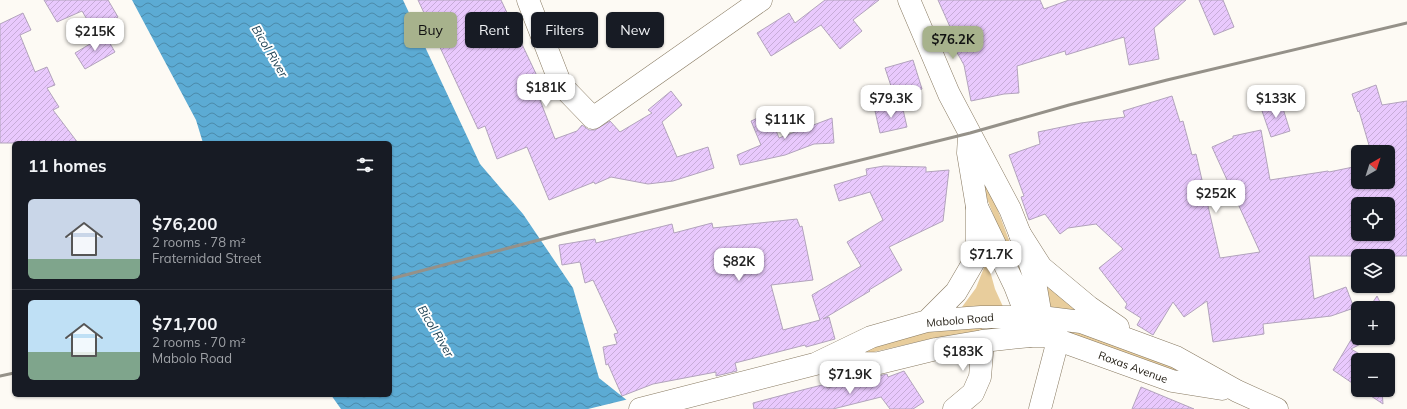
<!DOCTYPE html>
<html lang="en">
<head>
<meta charset="utf-8">
<style>
	:root { --surface:#171b24; --page:#242831; --text:#f1f3f6; --muted:#9ea1a6; --line:#363941; --accent:#a7b28c }
	body { margin:0; font-family:Mulish,sans-serif; background:var(--page); color:var(--text); height:100vh; display:flex; flex-direction:column; font-size:15px; white-space:nowrap }
	* { box-sizing:border-box; margin:0 }
	p { font-size:13px; color:var(--muted) }
	.icon { flex:none; width:22px; height:22px; fill:none; stroke:currentColor; stroke-width:2; stroke-linecap:round; stroke-linejoin:round }
	.map { position:relative; flex:1; overflow:hidden }
	.sheet { position:absolute; left:12px; top:141px; width:380px; height:256px; display:flex; flex-direction:column; background:var(--surface); border-radius:6px; box-shadow:0 1px 3px #0004 }
	.sheet>* { flex:none }
	.top-card { position:absolute; left:404px; top:12px; width:380px; height:36px; display:flex; gap:8px }
	.needle { width:26px; rotate:39deg }
	.controls { position:absolute; left:1351px; top:145px; display:grid; gap:8px }
	.controls a { display:grid; place-items:center; width:44px; height:44px; border-radius:6px; background:var(--surface); box-shadow:0 1px 3px #0004; font-size:20px }
	.price { position:absolute; translate:-50% -34px; padding:0 9px; border-radius:8px; background:#fff; color:#222; font-size:13px; line-height:26px; filter:drop-shadow(0 1px 2px #0008) }
	.price::after { content:''; position:absolute; left:50%; top:24px; width:12px; height:9px; margin-left:-6px; background:inherit; clip-path:polygon(0 0,100% 0,50% 100%) }
	.price.active { background:var(--accent); color:#111 }
	ul { padding:0; list-style:none }
	li { display:flex; align-items:center; gap:12px; height:100px; padding:0 16px }
	li+li { border-top:1px solid var(--line) }
	li span { display:grid; place-items:center; flex:none; width:112px; height:80px; border-radius:6px; color:#555 }
	li>.icon { margin-inline-start:auto }
	span .icon { width:48px; height:48px; fill:#fffc; stroke-width:1 }
	li b { font-size:17px }
	h2 { display:flex; justify-content:space-between; align-items:center; height:48px; padding:0 16px; font-size:17px }
	.pill { padding:0 14px; border-radius:6px; background:var(--surface); box-shadow:0 1px 3px #0004; font-size:14px; line-height:36px }
	.pill.active { background:var(--accent); color:#111 }
	.map>svg:first-child { display:block }
	.park { fill:#e8cd9c }
	.water { fill:url(#water-waves) }
	.pier { fill:#fdfaf4 }
	.building { fill:url(#building-hatch); stroke:#b2a3bc; fill-rule:evenodd }
	.lines { fill:none; stroke-linecap:round; stroke-linejoin:round }
	.minor-casing { stroke:#887a62; stroke-width:23 }
	.major-casing { stroke:#887a62; stroke-width:23 }
	.highway-casing { stroke:#887a62; stroke-width:23 }
	.minor { stroke:#fff; stroke-width:22 }
	.major { stroke:#fff; stroke-width:22 }
	.highway { stroke:#fff; stroke-width:22 }
	.rail { stroke:#959189; stroke-width:3 }
	.labels { text-anchor:middle; dominant-baseline:central; stroke-width:4; stroke-linejoin:round; paint-order:stroke }
	.street-label { font-size:11px; fill:#1e190f; stroke:#fff }
	.water-label { font-size:12px; font-style:italic; fill:#1d4052; stroke:#fff }
</style>
</head>
<body>
<div class="map">
<svg width="1407" height="409" viewBox="0 0 1407 409">
	<defs>
		<pattern id="water-waves" width="16" height="10" patternUnits="userSpaceOnUse"><rect width="16" height="10" fill="#5cabd4"/><path d="M0 5q4-4 8 0t8 0" fill="none" stroke="#4b8aaa"/></pattern>
		<pattern id="building-hatch" width="6" height="6" patternUnits="userSpaceOnUse"><rect width="6" height="6" fill="#e9c9fd"/><path d="M-1 1l2-2M0 6l6-6M5 7l2-2" fill="none" stroke="#c7acd8"/></pattern>
	</defs>
	<rect width="100%" height="100%" fill="#fdfaf4"/>
	<path class="park" d="M973,163h7l29,77v7l-5,-5z
		M987,260l8,29 10,22h-46l17,-23z
		M1045,283l35,31 -36,-4z
		M980,325l3,6 -53,8 -65,15 -32,4 94,-28z
		M1058,330l24,1 62,22 45,23z"/>
	<path class="water" d="M132,0h271l77,164 43,50 50,74 26,90 39,31h-297l-10,-14h59v-252h-187l-7,-23z"/>
	<path class="pier" d="M629,399l11,10h-52z"/>
	<path class="building" d="M44,0h64l10,17 -24,14 -12,-20 -25,11z
		M418,0h83l46,97 -7,3 15,39 22,-8 5,-6 7,5h6l15,-9 10,11 32,-19 -4,-3 23,-19 11,14 -20,17 15,35 31,-10 6,21 -41,13 -25,3 -37,-7 -16,7 -1,-2 -45,18 -22,-53 -30,12 -12,-33 -7,3z
		M825,0h54l-26,20 9,11 -22,18 -19,-24 -50,31 -14,-23 32,-20 6,10z
		M938,0h102l4,9 25,-9h117l-32,28 5,31 -30,6 -5,-28 -58,18 -1,-4 -48,15 2,27 -15,1 -33,7 -7,-36 -14,-25 5,-2z
		M1199,0h24l11,27 -20,8z
		M23,13l8,17 -11,5 15,37 12,-5 8,18 -8,3 12,19 -6,3 25,33h-78v-119z
		M105,35l10,17 -30,17 -10,-16z
		M913,60l9,29 -27,9 -10,-30z
		M1376,85l6,20 25,-4v155h-98l5,43 32,-12 8,21 -23,8 -68,8 1,10 -51,8 -6,-41 -23,16 -11,-15 -20,33 -16,-10 4,-7 -16,-10 2,-4 -28,-36 24,-19 -27,-25 -28,4 -8,6 -15,-20 -16,6 -8,-23 3,-1 -15,-41 31,-11 -2,-12 43,-9 44,-6 -2,-6 49,-15 8,26 3,-1 9,34 4,-1 24,104 40,-6 -48,-105 21,-9v-2l28,-6 9,50 58,-9 1,1 29,-6v16h30v-30h-17l-12,-41 -1,1 -6,-18zM1358,204h30v30h-30z
		M1281,102l9,29 -19,6 -10,-29z
		M902,105l5,22 -27,6 -5,-22z
		M769,113l10,25 53,-20 2,25 -20,1 -29,11 -45,10 -3,-10 24,-10 -10,-24z
		M884,166l42,1v5l23,-2 -6,51 -54,26 13,23 -33,20 1,1 -47,28 6,-2 6,22 -29,8 -1,-2 -70,18 2,8 -21,5v-4l-63,12 -31,12 -14,-32 -2,1 -3,-18 14,-3 -3,-10 4,-1 -25,-53 -8,3 -5,-21 -18,3 -3,-20 36,-6 1,4 76,-19 2,9 38,-10 1,5 84,-9 3,8 2,-1 11,54 -42,5 12,45 37,-10 -8,-25 49,-29 -14,-24 36,-22 -13,-28 -31,9 -5,-16 33,-10 -1,-6z
		M1377,296l6,12h-14z
		M1388,316l5,10 -5,3z
		M1358,328v10h14l-21,11 19,11h-12v27l-25,-17z
		M904,371l20,31 -11,7h-23l-9,-12 -48,12h-79l-1,-6 53,-14 20,-5 1,4 60,-14 1,3z
		M1141,387l53,22h-62z
		M1362,390h20l1,14z"/>
	<g class="lines">
		<defs>
			<path id="minor" d="M528,0l33,85 32,33 168,-118
				M954,409l19,-16 7,-16 3,-36
				M1040,409l18,-69"/>
			<path id="major" d="M909,0l40,94 61,115 10,25 14,42 10,58
				M969,136l-1,17 9,54 38,79 12,31 3,19"/>
			<path id="highway" d="M1020,234l21,33 48,40 29,20
				M927,321l29,-29 17,-29 4,-20v-36
				M822,364l57,-1 57,-14 47,-8 47,-5h15l13,4 114,41 50,8
				M640,409l175,-45 56,-27 56,-16 54,-4h60l40,5 95,35 61,34 40,18"/>
		</defs>
		<use href="#minor" class="minor-casing"/>
		<use href="#major" class="major-casing"/>
		<use href="#highway" class="highway-casing"/>
		<use href="#minor" class="minor"/>
		<use href="#major" class="major"/>
		<use href="#highway" class="highway"/>
		<path class="rail" d="M390,279l172,-45 408,-101 99,-28 98,-25 240,-57
			M0,376l14,-3"/>
	</g>
	<g class="labels">
		<g class="street-label">
			<text transform="translate(960 320) rotate(-5)">Mabolo Road</text>
			<text transform="translate(1133 367) rotate(20)">Roxas Avenue</text>
		</g>
		<g class="water-label">
			<text transform="translate(270 51) rotate(59)">Bicol River</text>
			<text transform="translate(436 331) rotate(59)">Bicol River</text>
		</g>
	</g>
</svg>
<div class="controls">
<a><svg class="needle" viewBox="-14 -14 28 28"><path d="M0-13l5 13h-10z" fill="#e53935"/><path d="M0 13l5-13h-10z" fill="#9ea1a6"/></svg></a>
<a><svg class="icon" aria-label="locate" viewBox="0 0 24 24"><circle cx="12" cy="12" r="6"/><path d="M12 2v4M12 18v4M2 12h4M18 12h4"/></svg></a>
<a><svg class="icon" aria-label="layers" viewBox="0 0 24 24"><path d="M12 4l9 5-9 5-9-5zM3 14l9 5 9-5"/></svg></a>
<a>+</a>
<a>−</a>
</div>
<b class="price" style="left:95px;top:52px">$215K</b>
<b class="price active" style="left:953px;top:60px">$76.2K</b>
<b class="price" style="left:546px;top:108px">$181K</b>
<b class="price" style="left:891px;top:119px">$79.3K</b>
<b class="price" style="left:1276px;top:119px">$133K</b>
<b class="price" style="left:785px;top:140px">$111K</b>
<b class="price" style="left:1216px;top:214px">$252K</b>
<b class="price" style="left:991px;top:275px">$71.7K</b>
<b class="price" style="left:739px;top:282px">$82K</b>
<b class="price" style="left:963px;top:372px">$183K</b>
<b class="price" style="left:850px;top:395px">$71.9K</b>
<div class="top-card">
<a class="pill active">Buy</a>
<a class="pill">Rent</a>
<a class="pill">Filters</a>
<a class="pill">New</a>
</div>
<section class="sheet">
<h2>11 homes<svg class="icon" aria-label="filters" viewBox="0 0 24 24"><path d="M4 7h16M4 17h16"/><circle cx="9" cy="7" r="2"/><circle cx="15" cy="17" r="2"/></svg></h2>
<ul>
<li><span style="background:linear-gradient(#c9d6e8 75%,#7fa58c 0)"><svg class="icon" aria-label="home" viewBox="0 0 24 24"><path d="M3 11l9-7 9 7M6 9v11h12V9"/></svg></span><div><b>$76,200</b><p>2 rooms · 78 m²</p><p>Fraternidad Street</p></div></li>
<li><span style="background:linear-gradient(#bfe0f5 65%,#7fa58c 0)"><svg class="icon" aria-label="home" viewBox="0 0 24 24"><path d="M3 11l9-7 9 7M6 9v11h12V9"/></svg></span><div><b>$71,700</b><p>2 rooms · 70 m²</p><p>Mabolo Road</p></div></li>
</ul>
</section>
</div>
</body>
</html>
